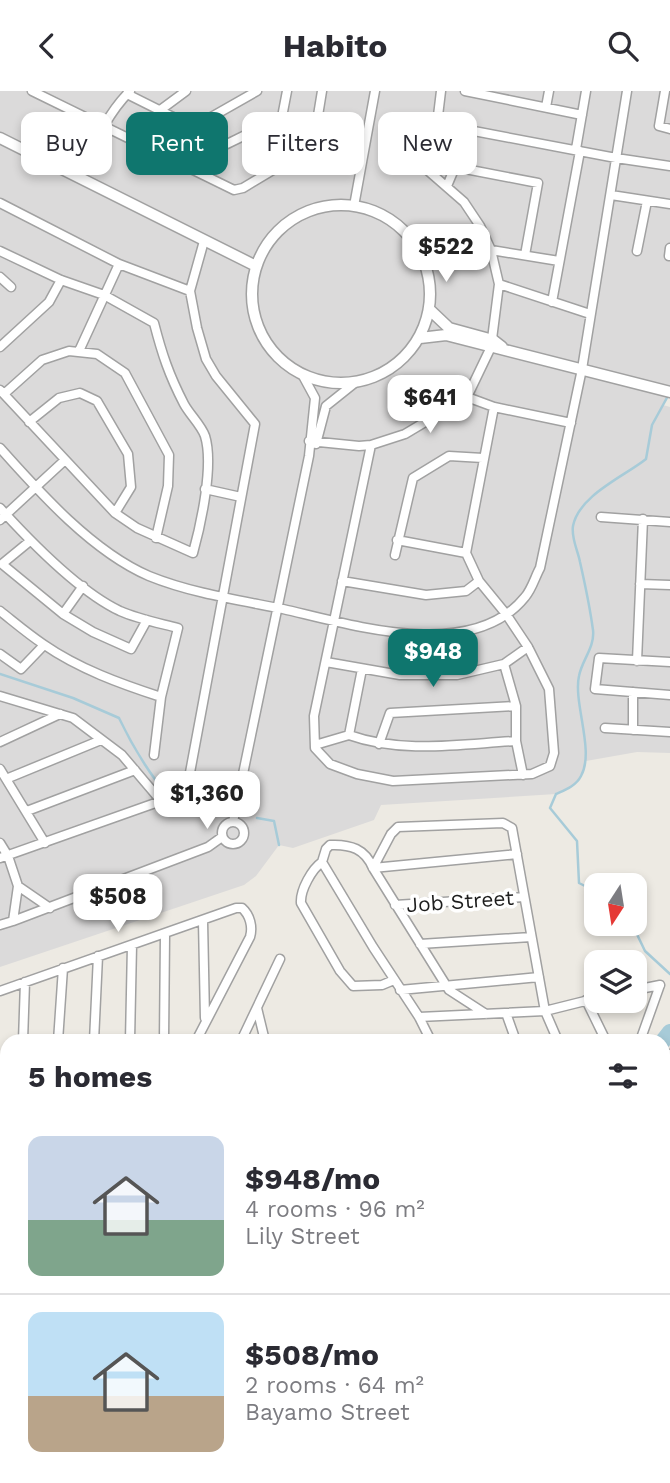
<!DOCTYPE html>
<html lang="en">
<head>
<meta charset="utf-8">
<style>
	:root { --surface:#fff; --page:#f2f2f3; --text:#2b2b33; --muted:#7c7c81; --line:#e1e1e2; --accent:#0f766e }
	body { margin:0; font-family:"Work Sans",sans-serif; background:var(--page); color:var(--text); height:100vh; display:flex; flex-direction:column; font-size:26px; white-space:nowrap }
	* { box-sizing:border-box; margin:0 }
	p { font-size:23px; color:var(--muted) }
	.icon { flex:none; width:38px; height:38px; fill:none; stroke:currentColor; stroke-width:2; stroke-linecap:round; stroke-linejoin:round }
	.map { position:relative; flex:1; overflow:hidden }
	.drawer { position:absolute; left:0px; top:943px; width:670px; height:450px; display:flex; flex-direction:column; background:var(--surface); border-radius:21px 21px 0 0; box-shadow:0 4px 10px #0003 }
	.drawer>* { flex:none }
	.guide { position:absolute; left:21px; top:21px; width:628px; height:63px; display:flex; gap:14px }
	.needle { width:46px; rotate:192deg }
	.fabs { position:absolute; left:584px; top:782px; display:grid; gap:14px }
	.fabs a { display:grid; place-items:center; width:63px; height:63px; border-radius:14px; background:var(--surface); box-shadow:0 4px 10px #0003; font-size:35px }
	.price { position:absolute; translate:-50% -60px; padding:0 16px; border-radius:14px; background:#fff; color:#222; font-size:23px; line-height:46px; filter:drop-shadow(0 2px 4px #0008) }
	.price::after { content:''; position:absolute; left:50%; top:42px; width:21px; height:16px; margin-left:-10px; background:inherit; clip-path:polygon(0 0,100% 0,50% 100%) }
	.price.active { background:var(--accent); color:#fff }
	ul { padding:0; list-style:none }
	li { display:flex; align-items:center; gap:21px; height:175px; padding:0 28px }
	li+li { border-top:2px solid var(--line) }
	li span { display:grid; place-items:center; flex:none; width:196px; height:140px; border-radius:14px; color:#555 }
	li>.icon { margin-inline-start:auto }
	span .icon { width:84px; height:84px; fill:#fffc; stroke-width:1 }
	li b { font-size:30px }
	h2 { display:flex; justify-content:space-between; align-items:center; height:84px; padding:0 28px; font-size:30px }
	.pill { padding:0 24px; border-radius:14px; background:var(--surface); box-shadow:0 4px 10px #0003; font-size:24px; line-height:63px }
	.pill.active { background:var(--accent); color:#fff }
	header { display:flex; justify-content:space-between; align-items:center; height:91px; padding:0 28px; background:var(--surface); font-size:32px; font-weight:700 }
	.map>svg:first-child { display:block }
	.residential { fill:#dbdada }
	.forest { fill:#a8c99b }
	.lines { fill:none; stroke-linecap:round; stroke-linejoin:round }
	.stream { stroke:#a7cbd8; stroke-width:2.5 }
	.river { stroke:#a7cbd8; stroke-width:16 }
	.minor-casing { stroke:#a1a1a1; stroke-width:11 }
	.tertiary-casing { stroke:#a1a1a1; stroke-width:13 }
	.minor { stroke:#fff; stroke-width:8 }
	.tertiary { stroke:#fff; stroke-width:10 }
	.labels { text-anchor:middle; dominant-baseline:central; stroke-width:7; stroke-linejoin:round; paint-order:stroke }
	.street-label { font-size:21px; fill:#1d1d1d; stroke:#fff }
</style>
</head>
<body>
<header><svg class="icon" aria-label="back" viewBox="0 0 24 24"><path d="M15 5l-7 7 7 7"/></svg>Habito<svg class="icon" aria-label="search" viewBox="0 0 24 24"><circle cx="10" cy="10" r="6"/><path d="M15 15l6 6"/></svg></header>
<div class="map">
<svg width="670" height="1392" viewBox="0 0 670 1392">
	<rect width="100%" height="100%" fill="#edeae3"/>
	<path class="residential" d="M0,0h670v300l-7,14 7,2v346l-33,-1 -51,9 -5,15 -9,10 -16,8 -175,11 -7,15 -81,28 -14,-3 -23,31 -12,9 -244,82z
		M663,1091l7,2v191l-7,-7z"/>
	<path class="forest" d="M7,1290v96h144l6,6h-157v-97z"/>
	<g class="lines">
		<path class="stream" d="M0,583l73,24 46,20c10,21 39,75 60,84 10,4 27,3 38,5
			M257,727l17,3 5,24
			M597,801l-18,-9 -2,-42 -27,-33 6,-14c9,-4 20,-8 25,-18 14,-25 -8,-73 -2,-100 3,-16 16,-29 14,-46 -3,-22 -8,-46 -13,-68 -2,-11 -9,-24 -7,-36 6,-31 52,-50 73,-67l6,-34 17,-31
			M632,833l13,27 25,23
			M130,1386l6,6"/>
		<path class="river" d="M663,950l7,-9
			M663,1339l7,3"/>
		<defs>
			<path id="minor" d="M32,0l202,99 9,-2 70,-42 9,-55
				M465,0l117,24
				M665,0l-6,35 11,3
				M127,3l100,50 55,-27 5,-26
				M546,16l3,-16
				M159,20l27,-20
				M437,33l179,34 54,8
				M192,37l65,-37
				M576,58l10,-58
				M79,87c15,-32 26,-62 51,-87
				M447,95l8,-19 83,16 -13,72
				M611,104l59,9
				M0,112l119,61 71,27
				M354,115l21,-115
				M491,159l68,11
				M0,160l61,29 43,15 50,28c8,31 15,52 30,81 6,11 17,21 21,32 9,29 -4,88 -12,117l-56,-25 -22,-15 -115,-123
				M637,160l10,-50
				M669,165l1,-8
				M0,186l11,10
				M499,193l91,30
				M552,211l28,-151
				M0,256l49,-45 12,-22
				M79,260l40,-87
				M4,303l38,-34 27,-9 28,3 28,19 44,82 -1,31 -12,52
				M467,306l27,10 77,16
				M29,331l30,-24 21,-5 17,8 31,53 3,33 -16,26
				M309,350l50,5 12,-1 34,-11 62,-37 24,-50 8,-63 -8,-34 -11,-24 -16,-24 -39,-34 12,-44 4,-33
				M316,353l10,-38 30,-24
				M371,354l-57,271 1,32 15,16 27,10 36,7 139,-7 18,-8 4,-13 -5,-64 -21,-42 -22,-33 -27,-33 -13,-28 28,-146
				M0,357c40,45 93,104 149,128 42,17 89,24 134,33 69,16 189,54 242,-12 7,-8 10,-20 15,-29l42,-199 45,-278
				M205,398l36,8
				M0,417c30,33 80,84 120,103 18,8 39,12 58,17l-17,69 -7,58
				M601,426l69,5
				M0,429l65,-60
				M397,449l69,13
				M30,450l-28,23 61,50 30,18 38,17 16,-29
				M395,464l18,-77 36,-22 34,2
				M342,490l84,14 40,-4 13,-10
				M640,493l30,1
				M0,520c14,11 28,23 43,33 36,25 78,40 118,53
				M63,523l20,-28
				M0,563l21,15 23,-24
				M637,570l6,-142
				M326,571l74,13h57l47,-11 24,-17
				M670,571l-71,-4 -4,31 75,6
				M504,573l12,42v35l7,34
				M362,578l-13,66c53,19 112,9 167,6
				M0,605l73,22 49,37 39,46 -161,57
				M605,637l65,4
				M633,639v-38
				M0,651l60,-28
				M379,653l11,-31 126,-7
				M315,654l34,-10
				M0,678l45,74
				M6,688l95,-39
				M186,703l69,-370 -39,-48 -10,-17 -9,-31 -7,-37 14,-50
				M27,720l108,-41
				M222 742a11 11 0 1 1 22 0a11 11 0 1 1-22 0Z
				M233,731l76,-366 6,-58 -13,-24
				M0,752l8,13 10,30 32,22
				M322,771c-10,7 -22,28 -21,41l39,68 13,15 29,-1 12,-5
				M373,777l18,-34 7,-7 105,-4 9,5 33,183 -126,6
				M373,777c-8,-19 -22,-24 -43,-23l-4,4 -4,13 51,85 46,70 12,24
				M395,814l129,-8
				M13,830l195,-74 14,-10
				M203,830l2,97
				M0,834l13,-4 5,-35
				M420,853l111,-7
				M400,899l139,-13
				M635,899l25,-5
				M0,900c79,-28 158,-55 236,-83h6c8,7 11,19 8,29l-54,104
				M586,909l20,41
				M257,917l8,33
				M506,922l10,28
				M486,923l-37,-24 -76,-122 144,-14
				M23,950l2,-59
				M58,950l5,-73
				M94,950l4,-85
				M130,950l2,-96
				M164,950l1,-106
				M241,950l39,-82
				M558,950l-13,-30 52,-13
				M640,950l20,-56
				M663,968l7,-5
				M0,969h7
				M0,1054h7
				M0,1087h7
				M663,1113l7,1
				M0,1126h7
				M663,1158l7,1
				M0,1164h7
				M663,1187l7,22
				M0,1294l7,-1
				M663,1294l7,7
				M663,1306l7,7
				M112,1386l5,6
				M236,1386l3,6
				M285,1386l4,6
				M326,1386l1,6
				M370,1386l1,6
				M412,1386l1,6
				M456,1386l1,6
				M584,1386l1,6
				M632,1386l12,6
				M499,1391l39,-5"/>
			<path id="tertiary" d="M0,47l256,128
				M252 203a89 89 0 1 1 178 0a89 89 0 1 1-178 0Z
				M430,219l19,18 44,12 9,7
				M420,247l26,-3 224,57
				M0,1011h7
				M663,1061l7,1"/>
		</defs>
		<use href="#minor" class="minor-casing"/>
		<use href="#tertiary" class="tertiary-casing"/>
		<use href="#minor" class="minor"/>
		<use href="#tertiary" class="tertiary"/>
	</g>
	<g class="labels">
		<g class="street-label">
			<text transform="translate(460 810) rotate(-4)">Job Street</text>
		</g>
	</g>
</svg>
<div class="fabs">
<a><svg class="needle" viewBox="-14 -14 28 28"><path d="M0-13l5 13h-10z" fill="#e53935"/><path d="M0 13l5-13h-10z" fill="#7c7c81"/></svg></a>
<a><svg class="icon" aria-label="layers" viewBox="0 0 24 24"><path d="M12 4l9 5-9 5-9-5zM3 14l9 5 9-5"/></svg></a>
</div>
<b class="price" style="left:446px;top:193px">$522</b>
<b class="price" style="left:430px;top:344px">$641</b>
<b class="price active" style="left:433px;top:598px">$948</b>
<b class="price" style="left:207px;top:740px">$1,360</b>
<b class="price" style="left:118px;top:843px">$508</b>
<div class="guide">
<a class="pill">Buy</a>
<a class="pill active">Rent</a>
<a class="pill">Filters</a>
<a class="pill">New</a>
</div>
<section class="drawer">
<h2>5 homes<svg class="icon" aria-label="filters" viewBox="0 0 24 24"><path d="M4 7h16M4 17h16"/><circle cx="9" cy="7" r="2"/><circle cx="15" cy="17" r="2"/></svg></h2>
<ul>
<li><span style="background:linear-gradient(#c9d6e8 60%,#7fa58c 0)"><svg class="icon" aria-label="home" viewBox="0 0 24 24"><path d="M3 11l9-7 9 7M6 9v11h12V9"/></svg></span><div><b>$948/mo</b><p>4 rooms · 96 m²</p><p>Lily Street</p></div></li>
<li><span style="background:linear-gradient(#bfe0f5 60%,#b9a48a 0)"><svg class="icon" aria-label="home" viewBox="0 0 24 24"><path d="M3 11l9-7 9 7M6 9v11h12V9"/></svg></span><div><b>$508/mo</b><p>2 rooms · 64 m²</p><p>Bayamo Street</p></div></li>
</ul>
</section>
</div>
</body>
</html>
